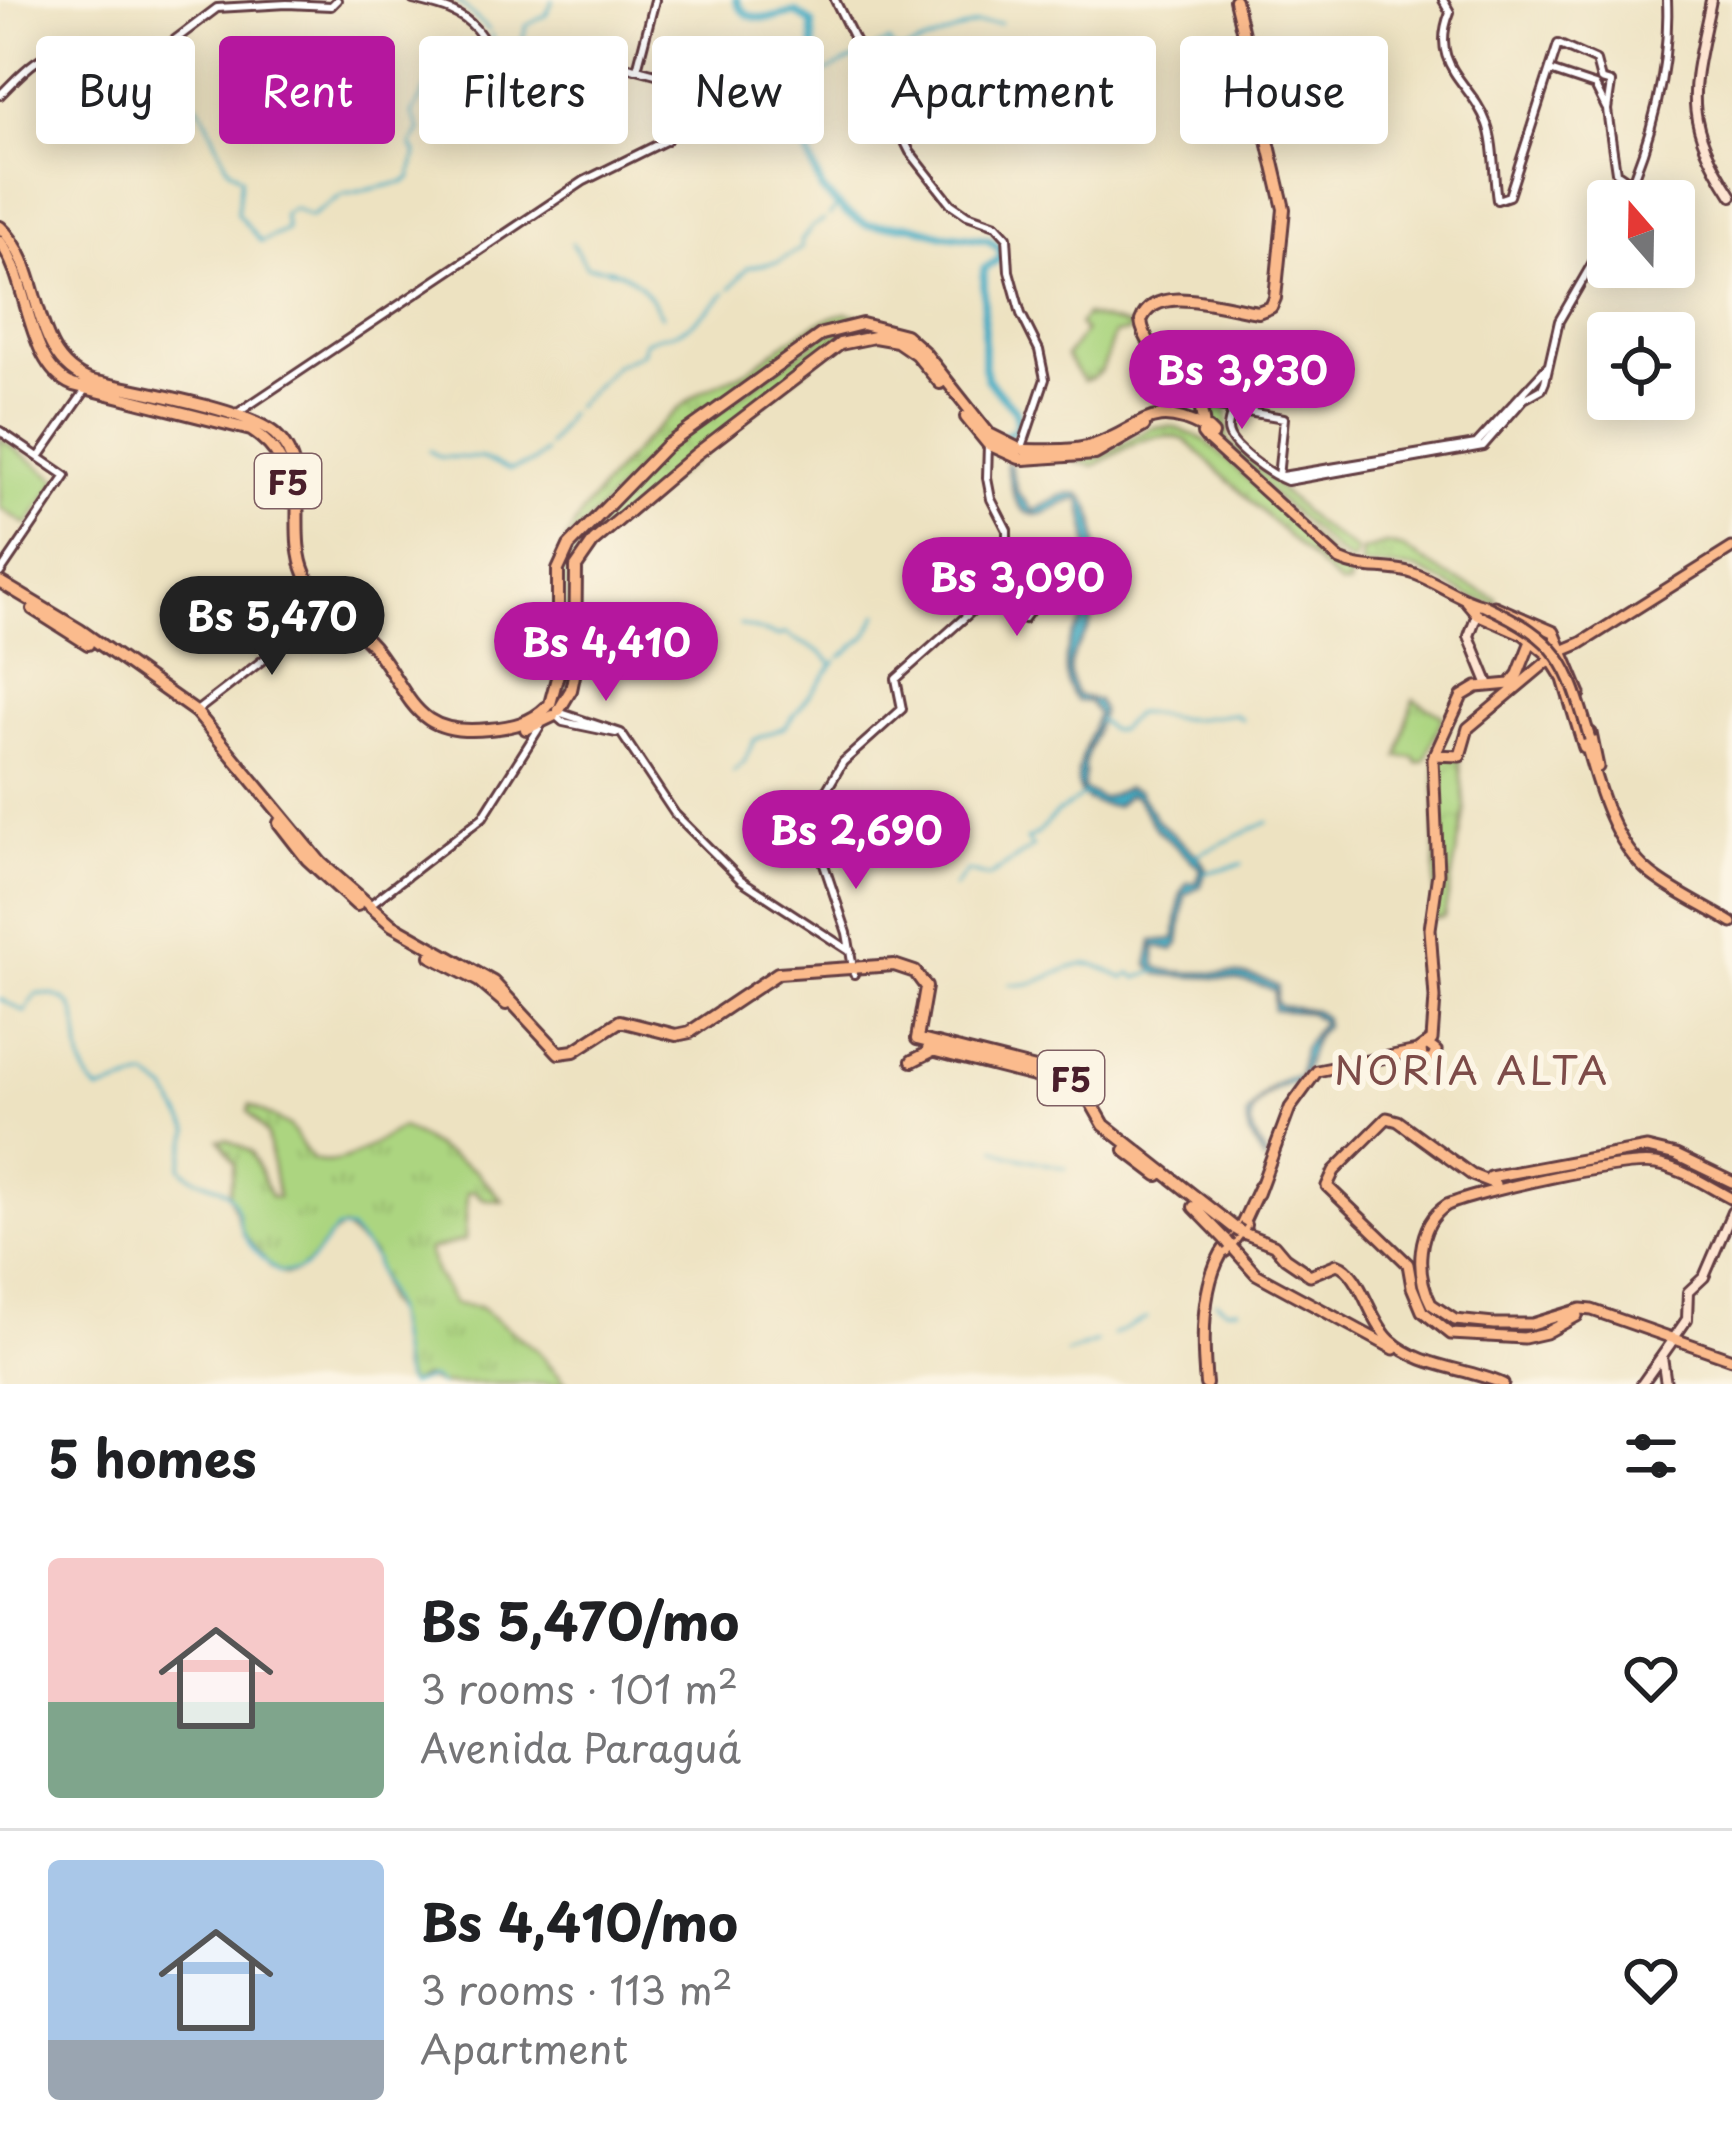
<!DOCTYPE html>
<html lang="en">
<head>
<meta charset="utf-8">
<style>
	:root { --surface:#fff; --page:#f2f2f2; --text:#202124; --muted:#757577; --line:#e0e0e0; --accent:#b5179e }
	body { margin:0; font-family:"Playpen Sans",sans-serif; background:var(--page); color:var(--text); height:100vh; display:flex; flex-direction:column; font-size:45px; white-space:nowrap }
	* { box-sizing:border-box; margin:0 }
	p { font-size:39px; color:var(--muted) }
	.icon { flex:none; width:66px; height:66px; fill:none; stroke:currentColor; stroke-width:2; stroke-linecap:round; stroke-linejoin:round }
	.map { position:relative; height:1384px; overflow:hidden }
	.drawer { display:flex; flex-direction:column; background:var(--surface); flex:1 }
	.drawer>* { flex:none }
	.banner { position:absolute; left:36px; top:36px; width:1662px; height:108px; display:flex; gap:24px }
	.needle { width:78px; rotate:340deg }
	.buttons { position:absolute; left:1587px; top:180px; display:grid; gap:24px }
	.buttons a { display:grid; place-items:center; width:108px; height:108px; border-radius:12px; background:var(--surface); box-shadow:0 6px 30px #0003; font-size:60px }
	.price { position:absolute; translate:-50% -102px; padding:0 27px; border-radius:42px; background:var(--accent); color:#fff; font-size:39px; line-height:78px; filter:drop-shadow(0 3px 6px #0008) }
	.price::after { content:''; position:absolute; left:50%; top:72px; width:36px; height:27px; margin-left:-18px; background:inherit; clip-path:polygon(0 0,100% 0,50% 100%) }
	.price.current { background:#222; color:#fff }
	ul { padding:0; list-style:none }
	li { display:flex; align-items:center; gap:36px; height:300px; padding:0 48px }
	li+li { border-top:3px solid var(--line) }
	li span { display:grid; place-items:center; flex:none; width:336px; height:240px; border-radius:12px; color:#555 }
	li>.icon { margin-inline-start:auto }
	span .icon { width:144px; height:144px; fill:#fffc; stroke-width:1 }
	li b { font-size:51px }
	h2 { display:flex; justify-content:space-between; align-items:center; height:144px; padding:0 48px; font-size:51px }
	.pill { padding:0 42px; border-radius:12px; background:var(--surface); box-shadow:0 6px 30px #0003; font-size:42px; line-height:108px }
	.pill.current { background:var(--accent); color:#fff }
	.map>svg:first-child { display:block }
	.grass { fill:url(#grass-tufts); stroke:#7b7a56; stroke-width:3 }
	.park { fill:url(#park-crowns); stroke:#7b7a56; stroke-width:3 }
	.garden { fill:#acd580; stroke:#7b7a56; stroke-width:3 }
	.water { fill:#43acc3; stroke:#466677; stroke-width:3 }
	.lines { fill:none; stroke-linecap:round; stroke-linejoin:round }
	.stream { stroke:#43acc3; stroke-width:3 }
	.river { stroke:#43acc3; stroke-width:8 }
	.tertiary-casing { stroke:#623c42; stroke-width:12 }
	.secondary-casing { stroke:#623c42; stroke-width:14 }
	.primary-casing { stroke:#623c42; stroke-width:15 }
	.trunk-casing { stroke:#623c42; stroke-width:16 }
	.tertiary { stroke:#fff; stroke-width:6 }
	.secondary { stroke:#fde4d1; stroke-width:8 }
	.primary { stroke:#fbbb8d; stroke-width:9 }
	.trunk { stroke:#fbbb8d; stroke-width:10 }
	.primary-bridge-casing { stroke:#623c42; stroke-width:15; stroke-linecap:butt }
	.trunk-bridge-casing { stroke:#623c42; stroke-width:16; stroke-linecap:butt }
	.primary-bridge { stroke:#fbbb8d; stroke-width:9 }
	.trunk-bridge { stroke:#fbbb8d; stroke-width:10 }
	.labels { text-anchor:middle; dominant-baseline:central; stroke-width:12; stroke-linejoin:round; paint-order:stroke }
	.shield { fill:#fcf5e5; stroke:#7f5f63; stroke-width:3 }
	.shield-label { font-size:33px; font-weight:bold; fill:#4a1f2b }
	.neighbourhood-label { font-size:39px; letter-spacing:3px; fill:#7d4b48; stroke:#fcf5e5 }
</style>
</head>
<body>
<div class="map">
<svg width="1732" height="1384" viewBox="0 0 1732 1384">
	<defs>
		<pattern id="grass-tufts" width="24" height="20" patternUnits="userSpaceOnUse" patternTransform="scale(3)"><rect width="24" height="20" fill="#acd580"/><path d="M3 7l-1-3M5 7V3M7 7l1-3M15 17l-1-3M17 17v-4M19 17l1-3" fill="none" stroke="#96b66f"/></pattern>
		<pattern id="park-crowns" width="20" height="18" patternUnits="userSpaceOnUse" patternTransform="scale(3)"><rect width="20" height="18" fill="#acd580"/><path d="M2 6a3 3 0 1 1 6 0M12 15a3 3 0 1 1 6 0" fill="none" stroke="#96b66f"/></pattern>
	</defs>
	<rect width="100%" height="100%" fill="#fcf5e5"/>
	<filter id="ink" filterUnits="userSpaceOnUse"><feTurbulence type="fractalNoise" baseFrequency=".00833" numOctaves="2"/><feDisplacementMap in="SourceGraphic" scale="24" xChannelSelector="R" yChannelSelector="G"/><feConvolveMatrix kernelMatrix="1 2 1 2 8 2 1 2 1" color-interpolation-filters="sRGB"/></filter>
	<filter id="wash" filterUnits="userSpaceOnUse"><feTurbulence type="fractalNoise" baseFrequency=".004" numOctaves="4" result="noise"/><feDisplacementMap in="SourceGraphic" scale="48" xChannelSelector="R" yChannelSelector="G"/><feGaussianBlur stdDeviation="2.7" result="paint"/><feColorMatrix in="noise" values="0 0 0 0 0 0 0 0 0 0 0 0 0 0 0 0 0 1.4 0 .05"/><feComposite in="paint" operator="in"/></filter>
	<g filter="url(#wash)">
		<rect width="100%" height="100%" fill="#ede2c1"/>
		<path class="grass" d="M847,313l25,6 -30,3 -22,10 -160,114 -97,102c15,-42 94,-125 132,-152 16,-12 39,-17 57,-29 30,-21 59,-47 95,-54z
			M1086,315l46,12 -1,4 -17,3c-8,20 -7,43 -31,47l-17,-25 19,-25 -6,-6z
			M1212,408l15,2v30l90,84 40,27 -4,12 -15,-10 -111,-100 -12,-21z
			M1152,427h22l31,13 133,122 14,8 -3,15h-9l-155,-145c-37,-12 -59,10 -91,26l-28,-6 33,-3z
			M1386,544l17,4 41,26 52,24v6l-26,-8 -53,-27 -56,-4 1,-14z
			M1414,699l29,17 -18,44 -8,3 -3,-6h-16c7,-20 7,-38 16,-58z
			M250,1105l39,21 23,33c29,12 65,-18 90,-32l74,44 27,30 -19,-2 -10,-8 -7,2 -2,47 -37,10 8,23 18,31 25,3 58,43 30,34h-127l-17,-7 -14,7 -8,-15 -8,-58 -8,-10 -12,-47 -30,-26c-25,11 -26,42 -58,46l-14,-7 -28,-33 -14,-40 6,-31 -16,-23 7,-1 25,13 20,45 7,1 -11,-63 -19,-24z"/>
		<path class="park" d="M859,326l8,7 -31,10 -258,214 -4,87 -7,49h-5l-3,-7 2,-112 8,-21 96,-103 161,-115z
			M1436,758h23l6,51 -21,108 -10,2z"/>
		<path class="garden" d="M0,438l58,42 -31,45 -27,-17z"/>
		<path class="water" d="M1010,463l7,28 16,20 30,-16 15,-2c29,17 16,93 14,124 -2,26 -37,36 -15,78l21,6 4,11 -17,50 -2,27 19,10 25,-11 11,3 19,29 42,37 7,12 -5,17 -16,9 -6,49 -6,6 -18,-4 1,20c27,15 85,-4 122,21l-2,14 3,5 35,4 11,8v8c-18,14 -15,38 -26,57 -16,-2 -45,17 -48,35 -2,11 10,29 15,39l-2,4 -14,-26 -4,-18c12,-18 31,-41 53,-40l4,-29 19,-26 -12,-9 -37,-3 2,-19c-36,-18 -79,-11 -117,-17l-10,-10 5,-23 22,-2 5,-43 7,-13 10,-1 4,-13 -46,-41 -19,-31 -8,-2 -12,11c-67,0 -28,-55 -19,-93l-8,-11 -12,-1c-15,-15 -14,-46 -5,-64 4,-8 12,-15 13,-25 4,-39 6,-76 -5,-113 -13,1 -17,6 -28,11 -36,19 -40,-21 -46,-46z"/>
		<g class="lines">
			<path class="stream" d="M456,0l33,30
				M491,35l5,9 25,1 5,-19 20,-11 7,-15
				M865,53l24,-11 4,7 11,2 72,-27 25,-1
				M809,80l49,-23
				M116,82l40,16 18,-9h9l20,23 25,55 13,10 -4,37 24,28 26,-12 -3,-16 10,-6 16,9 32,-22 63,-13 6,-5 5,-24 -5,-8 9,-15 -8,-16 20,-36c28,-5 38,7 58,-24
				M829,216l9,-10
				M572,243l15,24c39,-1 57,17 75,49
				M731,288l17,-21 30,-5 24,-14 -1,-7 12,-15 11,-6
				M575,407l41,-42 26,-12 3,-11c12,-8 22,-5 36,-12 15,-8 33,-25 45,-38
				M548,446l21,-33
				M429,450l10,7 42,1 28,12 23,-7 13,-11
				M740,625l38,11 8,-3c15,14 32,11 46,31
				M841,657l26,-21 11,-22
				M1098,719l12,11h8l18,-17c17,0 33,6 50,6 17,0 30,-3 48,-5l7,5
				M733,772l11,-10 10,-22 31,-13 51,-66
				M1194,856l74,-34
				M1205,873l37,-9
				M954,887l13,-16 22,6 44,-30 -7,-7c18,-7 19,-17 31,-27 9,-6 17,-10 26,-18
				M1010,984c30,5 48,-17 76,-20 11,-1 27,10 38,14l7,-5 6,5 19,-7
				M0,999l25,13 11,-18c68,-3 23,67 63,97l48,-14 20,14 23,40 -9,36c13,17 37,13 50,30 8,12 6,26 13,38 6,13 22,27 33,36 35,7 39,-23 60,-42l13,1 25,29c2,21 14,35 18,53 5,22 4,45 12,67l4,5 21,-6 10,6
				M996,1148l12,7 58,13
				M1216,1301l10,8 12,-1
				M1113,1335l34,-17
				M1067,1353l30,-11"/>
			<path class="river" d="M736,0c10,25 39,19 59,12l17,11 2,39 -19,59 27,69 24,23 21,12 45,1 32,9 44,5 12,9 1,9 -17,11v97l3,13 29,32 1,17 -13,9"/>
		</g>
	</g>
	<g filter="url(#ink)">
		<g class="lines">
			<defs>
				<path id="tertiary" d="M413,0c23,6 47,10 63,29 9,11 13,21 26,28l66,-10 67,22
					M835,0l75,152 41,52 16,11 29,10 11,12 2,34 12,43 18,36 6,29 -23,68
					M1443,0l7,12c-22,55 22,70 37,112 8,22 6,52 10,76l12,-4 49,-152 38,17 5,19 10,3 -4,27 9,62 16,11
					M1550,71l45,15 11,22
					M0,95c15,-14 41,-47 65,-42 11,2 24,17 33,23l20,-21 20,-8 26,1 53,-40 70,-4 44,2 6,-6
					M1624,201c28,-64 46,-131 43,-201
					M1545,382l14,-61 49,-85
					M1206,405l78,13 -6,59
					M1232,409c-1,7 -4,14 -4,20 0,18 44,46 59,52l196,-35 41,-47 18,-10 3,-7
					M236,414l348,-233 83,-41 15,-59 -45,-12 18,-69
					M0,431l66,45 -66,97
					M39,457l46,-66
					M1282,476l194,-32 71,-77
					M558,712l63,21 54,81 66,66 110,72
					M194,713l135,-104
					M555,715l8,7 53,11
					M371,904l112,-87 58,-92
					M854,974l-7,-41 -38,-113 34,-58 59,-53 -6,-30 87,-78 41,18 20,-27 -25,-25 -12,-20v-17l-16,-31 -4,-21 1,-34"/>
				<path id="secondary" d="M1711,0c-18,90 -32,114 21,196
					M1477,614l-8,22 20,49
					M1674,1338l13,-19 1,-27 16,-15 28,-65
					M1662,1356l4,28
					M1642,1384l29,-41"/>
				<path id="primary" d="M1207,439l133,121c25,12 50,5 75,14 24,9 43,25 69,31
					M1466,601l11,13 46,20 27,22 31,-13 151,-95
					M1494,606l60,26 26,62
					M1550,658l13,21 21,69
					M1591,733l7,34
					M1585,740c12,45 28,104 66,134 24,19 55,33 81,49
					M1434,755l26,1 8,-28 87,-73
					M1421,1049l1,10 10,2 4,-10 -8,-6
					M1490,1177l157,-29 29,7 56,27
					M1495,1184l-23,-9 -74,-54 -11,-3 -53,53 -7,15 81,78 4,23 10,24 29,23 73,4 22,-5 31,-17
					M1258,1194l32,-86 27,-37 100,-20 15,-11 3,-42 -5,-69 8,-56 -5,-114 29,-63 15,-9 33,-3 8,-10 19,-48
					M1732,1199c-23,-12 -50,-31 -76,-35 -34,-5 -175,27 -209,41 -31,20 -32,68 -16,99l24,16 39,4h38l49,-15 11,1 140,49
					M1241,1232l33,13 11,13 25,17 27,-11c24,8 32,56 53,76 31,28 75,27 113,44
					M1230,1245l26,29 138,75"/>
				<path id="trunk" d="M0,227c46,42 27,132 92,154 41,9 155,28 183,53 39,36 11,96 30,140 14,34 46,46 68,72 39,48 39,92 116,83 23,-2 42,-6 58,-22
					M0,242c30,39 26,123 73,143l178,45c28,18 37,39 38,71
					M966,417l22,27 31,14
					M1208,429l5,5 -6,5 -4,-5z
					M1204,431c-1,-59 -57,-68 -63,-110 14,-40 84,-13 117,-9l13,-5 4,-9 9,-89 -49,-209
					M1025,450c23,0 48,2 69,-5 47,-15 55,-46 110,-17
					M1024,459l71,-5 49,-28
					M0,582l80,48 116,82 125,151 71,62 101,57 66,71 15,-2 46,-30 56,14 14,-3 88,-59 116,-8 21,7 11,15 -9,52
					M33,609l55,35
					M550,704l8,-30v-104l11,-24 97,-100 156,-112 40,-10 43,11 19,17 65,82 30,15
					M559,710l12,-20 4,-19 1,-104 18,-26 101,-86 145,-111 34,-7 23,4 19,13 24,29
					M526,729l27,-13
					M279,823l28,36 50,46
					M431,956l48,25 27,23
					M917,1039l154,39 13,12 20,35 132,104
					M928,1049l138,35
					M912,1061l22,-11
					M1125,1150l33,25
					M1194,1207l32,33
					M1241,1227l18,-39
					M1225,1251l20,-26
					M1206,1384c-4,-42 -6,-104 21,-139"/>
			</defs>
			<use href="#tertiary" class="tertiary-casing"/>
			<use href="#secondary" class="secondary-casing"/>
			<use href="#primary" class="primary-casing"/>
			<use href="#trunk" class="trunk-casing"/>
			<use href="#tertiary" class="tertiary"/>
			<use href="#secondary" class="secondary"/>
			<use href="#primary" class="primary"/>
			<use href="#trunk" class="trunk"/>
			<defs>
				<path id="primary-bridge" d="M1484,605c77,36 83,56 106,134"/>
				<path id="trunk-bridge" d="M1236,1229l5,3
					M1226,1240l4,5"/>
			</defs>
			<use href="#primary-bridge" class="primary-bridge-casing"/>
			<use href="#trunk-bridge" class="trunk-bridge-casing"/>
			<use href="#primary-bridge" class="primary-bridge"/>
			<use href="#trunk-bridge" class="trunk-bridge"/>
		</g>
	</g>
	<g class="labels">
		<g class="shield">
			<rect x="255" y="454" width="66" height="54" rx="9"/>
			<rect x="1038" y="1051" width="66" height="54" rx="9"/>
		</g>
		<g class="shield-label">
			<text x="288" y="481">F5</text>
			<text x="1071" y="1078">F5</text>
		</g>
		<g class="neighbourhood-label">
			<text x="1472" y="1068">NORIA ALTA</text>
		</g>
	</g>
</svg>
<div class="buttons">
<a><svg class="needle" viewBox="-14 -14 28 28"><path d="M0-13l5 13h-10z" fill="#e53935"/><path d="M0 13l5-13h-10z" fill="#757577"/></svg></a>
<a><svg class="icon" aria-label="locate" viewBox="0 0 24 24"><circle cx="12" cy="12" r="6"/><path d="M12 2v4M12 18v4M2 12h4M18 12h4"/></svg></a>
</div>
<b class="price" style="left:1242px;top:432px">Bs 3,930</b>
<b class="price" style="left:1017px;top:639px">Bs 3,090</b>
<b class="price current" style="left:272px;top:678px">Bs 5,470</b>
<b class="price" style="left:606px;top:704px">Bs 4,410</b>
<b class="price" style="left:856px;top:892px">Bs 2,690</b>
<div class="banner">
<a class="pill">Buy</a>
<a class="pill current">Rent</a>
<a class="pill">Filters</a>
<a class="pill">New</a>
<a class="pill">Apartment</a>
<a class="pill">House</a>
</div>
</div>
<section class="drawer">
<h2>5 homes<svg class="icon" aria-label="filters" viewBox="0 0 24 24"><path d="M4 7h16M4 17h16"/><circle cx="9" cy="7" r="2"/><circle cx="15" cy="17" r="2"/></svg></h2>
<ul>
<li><span style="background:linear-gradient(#f6c9c9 60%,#7fa58c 0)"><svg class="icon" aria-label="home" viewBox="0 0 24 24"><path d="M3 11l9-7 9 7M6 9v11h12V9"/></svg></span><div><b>Bs 5,470/mo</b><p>3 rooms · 101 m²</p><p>Avenida Paraguá</p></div><svg class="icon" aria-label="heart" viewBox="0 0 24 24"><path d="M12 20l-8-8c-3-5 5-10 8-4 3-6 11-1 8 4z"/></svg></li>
<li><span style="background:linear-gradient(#a9c7e8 75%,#9aa5b1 0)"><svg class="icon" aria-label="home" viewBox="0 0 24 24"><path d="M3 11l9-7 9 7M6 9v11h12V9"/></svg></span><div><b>Bs 4,410/mo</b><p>3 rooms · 113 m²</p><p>Apartment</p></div><svg class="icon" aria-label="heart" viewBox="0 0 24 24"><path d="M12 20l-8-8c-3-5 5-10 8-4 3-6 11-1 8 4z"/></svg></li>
</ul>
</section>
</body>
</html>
